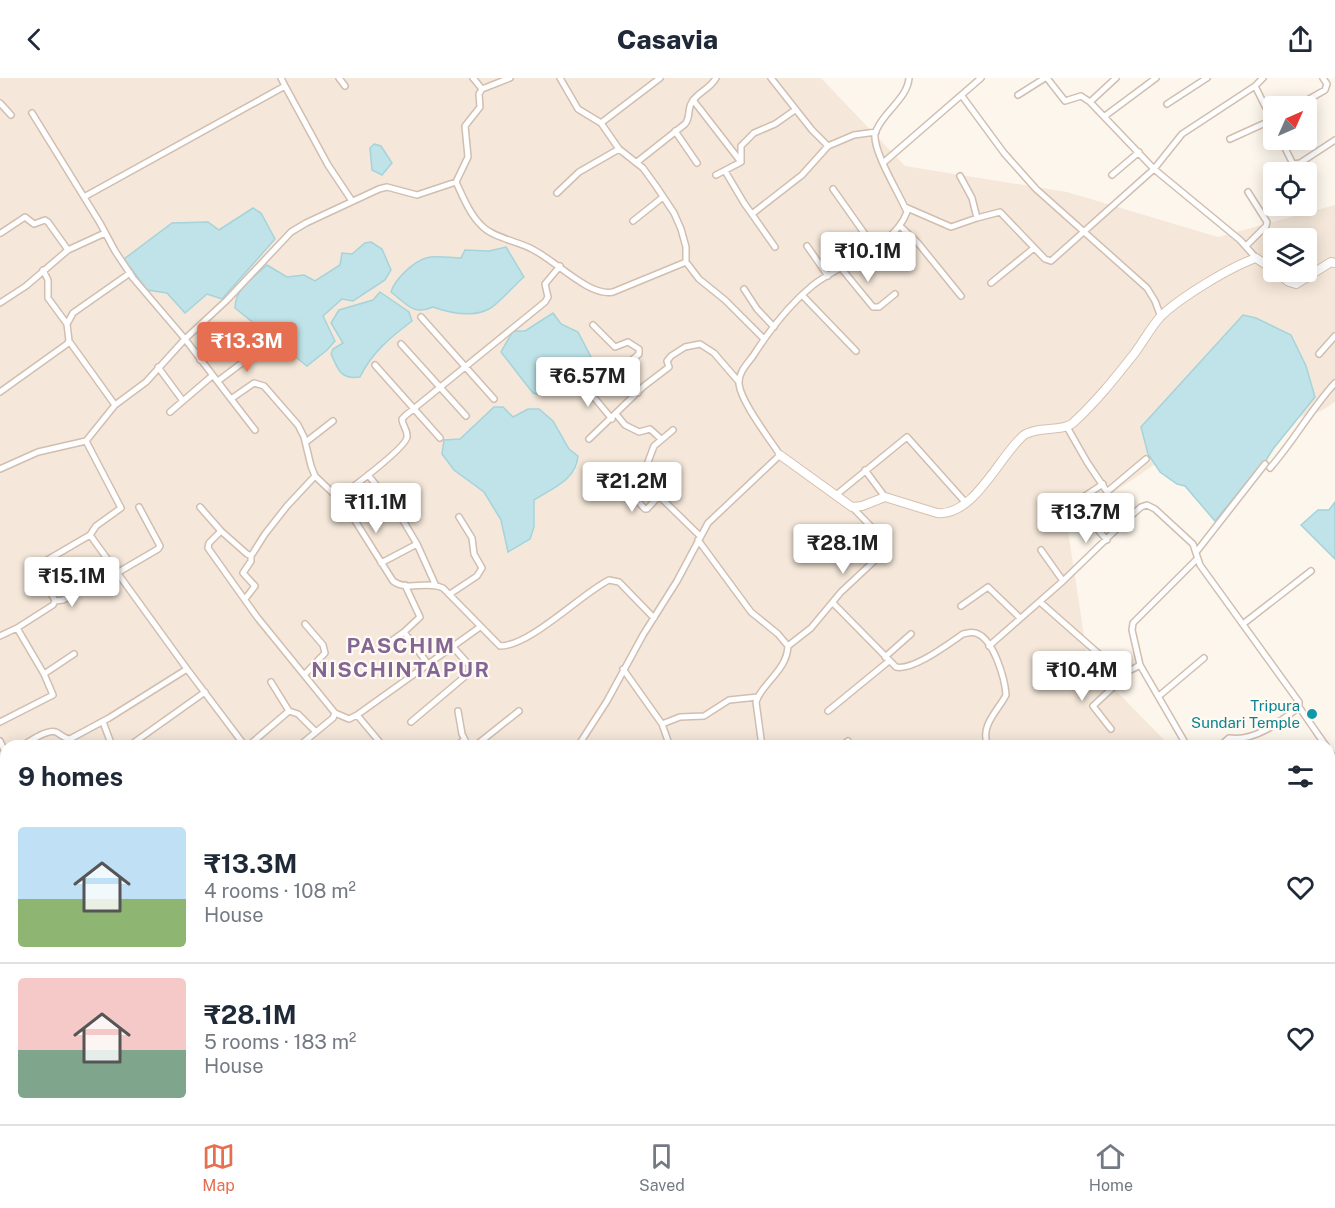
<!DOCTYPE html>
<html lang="en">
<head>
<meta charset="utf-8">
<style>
	:root { --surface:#fff; --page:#f6f6f7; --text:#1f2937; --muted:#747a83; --line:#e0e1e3; --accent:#e76f51 }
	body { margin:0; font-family:"Public Sans",sans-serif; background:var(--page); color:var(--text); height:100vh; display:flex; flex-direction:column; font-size:22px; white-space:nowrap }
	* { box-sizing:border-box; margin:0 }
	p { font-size:20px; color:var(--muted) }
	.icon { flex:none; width:33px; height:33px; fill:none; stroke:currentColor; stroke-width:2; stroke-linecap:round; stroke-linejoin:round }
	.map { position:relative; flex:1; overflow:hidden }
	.sheet { position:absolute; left:0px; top:662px; width:1335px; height:386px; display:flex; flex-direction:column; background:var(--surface); border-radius:18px 18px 0 0; box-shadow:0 3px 15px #0003 }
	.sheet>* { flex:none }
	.needle { width:39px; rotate:45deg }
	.controls { position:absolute; left:1263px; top:18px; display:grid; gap:12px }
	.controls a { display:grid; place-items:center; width:54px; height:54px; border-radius:6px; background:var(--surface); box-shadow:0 3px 15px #0003; font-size:30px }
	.price { position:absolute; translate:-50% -51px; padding:0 14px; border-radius:6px; background:#fff; color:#222; font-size:20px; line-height:39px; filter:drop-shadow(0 2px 3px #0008) }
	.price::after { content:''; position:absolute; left:50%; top:36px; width:18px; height:14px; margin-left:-9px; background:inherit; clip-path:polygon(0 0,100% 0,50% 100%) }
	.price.current { background:var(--accent); color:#fff }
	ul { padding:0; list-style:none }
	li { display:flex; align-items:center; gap:18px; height:150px; padding:0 18px }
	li+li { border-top:2px solid var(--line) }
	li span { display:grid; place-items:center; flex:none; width:168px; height:120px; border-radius:6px; color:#555 }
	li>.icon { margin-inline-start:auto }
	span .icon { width:72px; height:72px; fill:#fffc; stroke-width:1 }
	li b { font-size:26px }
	h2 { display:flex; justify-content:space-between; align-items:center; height:72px; padding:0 18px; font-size:26px }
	header { display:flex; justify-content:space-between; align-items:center; height:78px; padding:0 18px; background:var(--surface); font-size:27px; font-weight:800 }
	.menu { display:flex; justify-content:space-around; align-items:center; height:84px; border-top:2px solid var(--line); background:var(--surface); font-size:16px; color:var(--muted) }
	.menu a { display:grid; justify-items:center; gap:3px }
	.menu .current { color:var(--accent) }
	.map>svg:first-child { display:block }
	.residential { fill:#f5e8da; fill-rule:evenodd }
	.water { fill:#bfe3e8; stroke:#a5d3da; stroke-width:1.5 }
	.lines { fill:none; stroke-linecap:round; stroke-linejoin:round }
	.street-casing { stroke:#d1beb0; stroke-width:8 }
	.secondary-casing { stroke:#d6c0b0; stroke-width:10 }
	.street { stroke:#fff; stroke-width:5 }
	.secondary { stroke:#fff; stroke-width:8 }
	.culture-dot { fill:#0f9aa8; stroke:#fffaf3; stroke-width:2 }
	.labels { text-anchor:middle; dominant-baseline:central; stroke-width:4.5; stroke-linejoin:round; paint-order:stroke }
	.culture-label { font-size:15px; fill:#0d838f; stroke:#fffaf3; text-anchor:end }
	.district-label { font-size:21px; font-weight:bold; letter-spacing:1.5px; fill:#846695; stroke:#fffaf3 }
</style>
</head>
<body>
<header><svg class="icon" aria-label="back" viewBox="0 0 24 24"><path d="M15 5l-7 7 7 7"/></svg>Casavia<svg class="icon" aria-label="share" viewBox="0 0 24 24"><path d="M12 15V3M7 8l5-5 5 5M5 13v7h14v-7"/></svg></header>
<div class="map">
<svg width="1335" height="1046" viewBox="0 0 1335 1046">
	<rect width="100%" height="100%" fill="#fdf6ec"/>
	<path class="residential" d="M0,0h821l84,88 162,26 151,45 117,-32v197l-14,9 -157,47 -97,66 21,138 81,83 -1163,1v191l-6,-2zM1274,160h32v34h-32z
		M1335,709v337h-1225l-4,-5h1223v-330z"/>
	<path class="water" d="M374,66l7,2 11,17 -10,12 -10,-5 -2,-22z
		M253,130l8,5 14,26 -53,60 -15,-5 -22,19 -18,-20 -20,-3 -23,-31 48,-36 36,-1 11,8z
		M371,164l11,7 9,21 -6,10 -32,21 -11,-2 -19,17 12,25 -8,9 -20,16 -72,-58c0,-20 19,-31 32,-43l20,12 17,-2 11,6 25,-16 2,-12 10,1 13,-11z
		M506,169l18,30c-9,7 -26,28 -35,32 -17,9 -39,4 -56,-2 -20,9 -26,-3 -42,-15 4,-13 22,-30 35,-34 10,-3 24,0 35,0l4,-8 24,1z
		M380,214l29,20 3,9c-21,16 -40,31 -52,56 -20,3 -22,-8 -29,-23l2,-5 10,-6 -12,-20 8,-13 34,-10z
		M553,235l8,11 17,8 13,25 -20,22 -31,16 -7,-2 -32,-41 12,-21h12z
		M1243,237l13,3 35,17 15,31 9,31 -42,52 -11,18 -7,5 -40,49 -30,-35 -8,-2 -17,-12 -12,-18 -7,-27z
		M494,329h9l10,10 15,-8h11l14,12 16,28 9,7c-2,24 -25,32 -44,44v27l-4,12 -22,13 -7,-32 -17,-28 -30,-22 -12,-16 2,-14 16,-1z
		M1335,424v57l-34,-34 17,-15h11z"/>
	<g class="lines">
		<defs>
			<path id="street" d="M281,0l4,8
				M339,0l6,8
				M473,0l9,11 -3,5 1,13 -15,19 3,31 -12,25c7,15 14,33 26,44 10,11 37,16 50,23 23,11 57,48 81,43l73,-30 13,17 26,21 39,39
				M560,0l18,31 23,14 18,26 24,19 13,18 18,27 7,16 5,18v15
				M771,0l41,52 16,16 26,-11 22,-3
				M1047,0l18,23 16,-5 9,6 64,67 86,71 16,18
				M1255,8l19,38
				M482,11l28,-11
				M1018,17l27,-17
				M962,18l42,57 32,36 111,99 8,13 6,16
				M693,22l48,62
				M1090,24l26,-24
				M0,25l11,12
				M1167,26l40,-26
				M1297,28l28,-16 2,-6 -4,-6
				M32,35l68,110 15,28 18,27 52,61 42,-39 64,-68 15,-9 73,-34 8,-2 30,8 39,-13
				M1105,38l51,-38
				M601,45l59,-45
				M675,53l22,32
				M1230,61l44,-20
				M1281,62l12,24 7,-1 35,-23
				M637,84l48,-38c6,-7 2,-15 7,-22 6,-10 18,-13 24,-24
				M883,85l98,-85
				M725,93l19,32 31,44
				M716,97l25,-13v-16l13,-13 21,-9 20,-14
				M1112,97l27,-23
				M960,98l12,22 5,20
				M833,111l41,58
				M557,115l22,-21 40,-23
				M84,119l201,-111 43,79 24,36
				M905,129l46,20 26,-9 23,-6 45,47 6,2 103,-92 28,-35 73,-48 8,-8
				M752,136l50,-39 26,-29
				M633,143l30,-24
				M900,148l18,17 43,53
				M1,155l24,-16 9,7 11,-4 3,2 20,28
				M807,168l21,30
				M1246,168l20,-20 1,-4 -19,-30
				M560,188l-15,18 3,13 -3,5 -139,113 -4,4c0,6 6,11 5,18 -1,11 -57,52 -69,61l16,21 39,62c14,11 34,-1 50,7l57,58c30,0 81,-52 109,-66l10,2 35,36
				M841,190l32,39h6l16,-13
				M43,192l5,10v18l19,26
				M991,205l43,-35
				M744,211l13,20 17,18
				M802,217l54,56
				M0,225l26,-17 42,-36 37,-17
				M421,239l73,82
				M593,247l22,22 13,-5 11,7v5l-15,13 14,26
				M69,263l46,64
				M401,266l65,72
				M1319,276l16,-18
				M200,282l45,-33
				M375,287l65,73
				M158,289l25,34
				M218,303l45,-34
				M582,305l30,36
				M0,314l67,-48 2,-3 -2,-17 6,-11 57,-40
				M231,321l24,31
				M170,334l42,-36
				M616,336l9,11 14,7 11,-3 11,10
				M673,352l-19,16 -9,24 11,23 44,43
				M589,361l55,-53 25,-19 -2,-6 4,-5 14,-9 15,-3 14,9 25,29
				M86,363l35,67 -25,18 -6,9 97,134 58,77
				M306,364l27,-21
				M1270,390c24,-27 41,-59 65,-85
				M0,391l38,-17 48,-11 29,-36 31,-23 39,-43 46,60 23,-16 10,3 34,39 6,12 7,29 4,10 23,22
				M865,392l20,27
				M368,397l19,23
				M1103,406l-29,19 33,37
				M597,409l13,-12 5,-1c20,11 16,23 30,35h2l12,-13
				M1108,413l38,-32
				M836,417l71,-58 59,66
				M389,419l28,47 18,40
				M200,429l21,24 26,23 4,2 14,-22 22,-28 28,-30
				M1126,442l15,-13 6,-2 8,4 38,35 7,21 99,137v5c-19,15 -45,35 -70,31l-9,8
				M221,453l-12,12 -1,5 49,69 78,96 -2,5 -34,28
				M698,462l53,72 27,22 10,12c-1,22 -20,33 -30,51l-2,5 6,44
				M1041,472l22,31
				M1197,473l68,-87
				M381,485l36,-19
				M117,495l41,-24 2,-3 -21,-39
				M450,516l27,-18 5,-8 -8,-14 -2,-16 -13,-21
				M245,521l10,-13 -12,-13 8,-12v-5
				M55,523l8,-1 18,-11
				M1040,524l76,67c10,5 15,1 24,-4l-8,-35 1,-7 64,-64
				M833,525l63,64c17,4 52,-23 67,-33 5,-1 10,-3 15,0 16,7 27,45 28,61 -8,16 -27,31 -18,51
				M961,528l27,-19 32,31
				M305,546l18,21 2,8 -20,21
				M1243,546l68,-53
				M404,554l24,32
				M0,558l17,-8 36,-23 2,-4c-4,-12 -21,-23 -18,-35l53,-31
				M788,568l23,-18 30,-36 46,-43 -2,-8 -33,-34
				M989,568l74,-65 63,-61 -39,-58 -20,-35
				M380,571l24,-17 16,-15 -15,-32
				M885,579l26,-23
				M1140,587l47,81
				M623,591l39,55 6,17
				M44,596l30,-20
				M1159,618l45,-38
				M1299,629l27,39
				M289,633l9,3 18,18
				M458,633l4,23 6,12
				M828,633l61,-50
				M335,635l14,6 8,-4 123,-88
				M357,637l26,31
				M0,644l53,-27 -9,-21 -27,-46
				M103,644l9,24
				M411,644l58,-49 1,-7 -17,-19
				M662,646l18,-7 24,-1 25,-16 29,-3
				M1111,651l-18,-23 29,-27v-7
				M0,663l6,13
				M22,668c8,-5 25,-17 34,-14 6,3 7,6 14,7l39,-21 78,-49
				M129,668l76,-54
				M248,668l41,-35 -18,-29
				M456,668l8,-6
				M475,668l44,-35
				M578,668l29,-45 36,-66 34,-54 31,-58 72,-68c-11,-17 -39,-53 -41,-71 -1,-11 8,-20 14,-28 16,-25 36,-51 59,-70 28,-23 82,-38 95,-74 -8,-19 -34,-60 -32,-78 2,-8 8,-15 12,-20 9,-11 21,-22 22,-36
				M841,668l7,-5
				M1329,673l6,9
				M0,695l6,-4
				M0,729l6,13
				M1329,765l6,7
				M1329,853l6,-5
				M0,864l6,7
				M0,919l6,-4
				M1329,920l6,-5
				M1329,958l6,6
				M0,971l6,-3
				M1329,979l6,-5
				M1329,1028l6,-6
				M0,1040l5,6
				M131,1041l4,5
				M181,1041l1,5
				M326,1041l3,5
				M1055,1041l5,5
				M1154,1041l3,5
				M1328,1041l5,5
				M96,1046l5,-5
				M447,1046l9,-5
				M836,1046l2,-5
				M1192,1046l8,-5
				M1312,1046l5,-5"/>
			<path id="secondary" d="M1275,194l14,10 7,2 35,-22 4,1
				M780,377l72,52 10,-1 23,-9 52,16c37,4 62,-57 87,-78 14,-9 38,-3 49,-12 23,-21 42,-45 61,-69 9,-12 17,-27 27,-38 20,-19 69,-49 95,-58l18,12
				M0,805l6,-3"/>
		</defs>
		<use href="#street" class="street-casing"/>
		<use href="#secondary" class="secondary-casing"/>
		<use href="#street" class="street"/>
		<use href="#secondary" class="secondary"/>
	</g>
	<circle class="culture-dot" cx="1312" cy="636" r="6"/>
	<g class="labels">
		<g class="culture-label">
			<text x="1300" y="627">Tripura<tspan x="1300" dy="17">Sundari Temple</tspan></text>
		</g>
		<g class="district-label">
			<text x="401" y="567">PASCHIM<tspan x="401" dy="24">NISCHINTAPUR</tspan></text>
		</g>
	</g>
</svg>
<div class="controls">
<a><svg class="needle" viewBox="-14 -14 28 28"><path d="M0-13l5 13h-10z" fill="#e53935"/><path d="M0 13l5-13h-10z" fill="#747a83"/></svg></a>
<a><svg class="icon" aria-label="locate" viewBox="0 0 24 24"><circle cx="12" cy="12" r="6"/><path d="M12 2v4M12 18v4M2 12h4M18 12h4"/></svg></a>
<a><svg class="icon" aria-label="layers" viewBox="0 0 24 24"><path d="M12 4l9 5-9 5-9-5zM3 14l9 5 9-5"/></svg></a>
</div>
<b class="price" style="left:868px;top:205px">₹10.1M</b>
<b class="price current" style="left:247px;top:295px">₹13.3M</b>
<b class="price" style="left:588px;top:330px">₹6.57M</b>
<b class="price" style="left:632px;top:435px">₹21.2M</b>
<b class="price" style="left:376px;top:456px">₹11.1M</b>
<b class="price" style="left:1086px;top:466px">₹13.7M</b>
<b class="price" style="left:843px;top:497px">₹28.1M</b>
<b class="price" style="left:72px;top:530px">₹15.1M</b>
<b class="price" style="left:1082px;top:624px">₹10.4M</b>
<section class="sheet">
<h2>9 homes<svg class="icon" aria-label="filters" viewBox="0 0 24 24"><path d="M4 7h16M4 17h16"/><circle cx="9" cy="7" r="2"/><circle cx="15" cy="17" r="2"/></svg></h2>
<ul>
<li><span style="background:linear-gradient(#bfe0f5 60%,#8fb573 0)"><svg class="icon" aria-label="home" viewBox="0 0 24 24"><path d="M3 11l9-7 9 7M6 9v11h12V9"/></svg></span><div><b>₹13.3M</b><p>4 rooms · 108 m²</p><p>House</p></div><svg class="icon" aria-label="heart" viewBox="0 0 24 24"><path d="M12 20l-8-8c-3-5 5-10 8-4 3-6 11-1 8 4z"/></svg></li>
<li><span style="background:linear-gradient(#f6c9c9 60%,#7fa58c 0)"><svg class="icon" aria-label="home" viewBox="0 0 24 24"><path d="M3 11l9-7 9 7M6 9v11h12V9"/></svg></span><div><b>₹28.1M</b><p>5 rooms · 183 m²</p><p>House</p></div><svg class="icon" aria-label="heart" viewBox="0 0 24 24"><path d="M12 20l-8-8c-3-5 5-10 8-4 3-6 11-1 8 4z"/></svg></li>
</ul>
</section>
</div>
<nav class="menu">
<a class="current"><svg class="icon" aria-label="map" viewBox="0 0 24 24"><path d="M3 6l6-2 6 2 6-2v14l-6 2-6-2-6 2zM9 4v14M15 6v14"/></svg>Map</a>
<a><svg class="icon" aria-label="saved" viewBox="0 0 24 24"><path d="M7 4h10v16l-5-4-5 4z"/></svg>Saved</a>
<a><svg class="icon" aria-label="home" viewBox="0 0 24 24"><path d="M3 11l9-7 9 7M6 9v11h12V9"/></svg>Home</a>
</nav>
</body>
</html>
